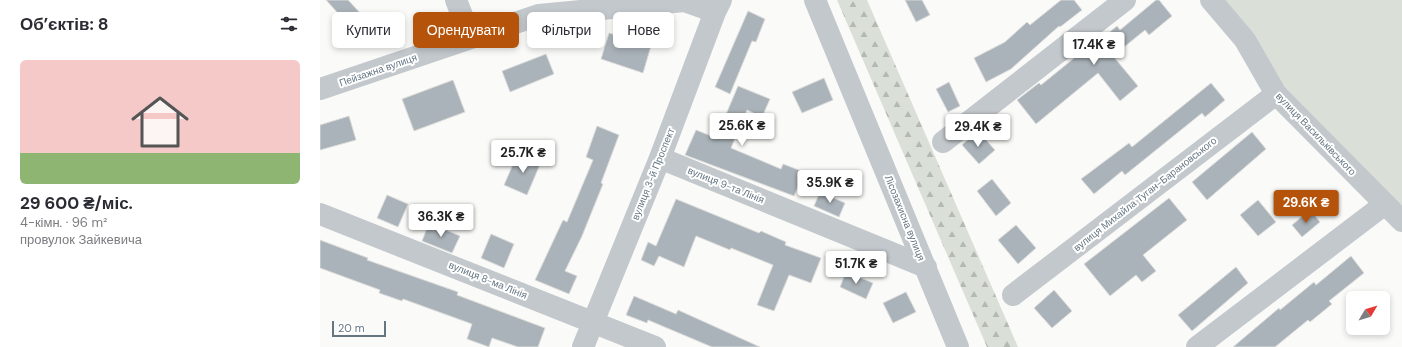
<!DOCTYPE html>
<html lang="uk">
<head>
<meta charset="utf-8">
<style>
	:root { --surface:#fff; --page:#f7f7f7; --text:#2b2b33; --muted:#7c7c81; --line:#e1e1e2; --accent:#b45309 }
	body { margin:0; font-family:"DM Sans",sans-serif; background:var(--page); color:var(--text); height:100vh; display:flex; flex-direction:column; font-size:15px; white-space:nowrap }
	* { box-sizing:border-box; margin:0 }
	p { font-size:13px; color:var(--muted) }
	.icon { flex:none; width:22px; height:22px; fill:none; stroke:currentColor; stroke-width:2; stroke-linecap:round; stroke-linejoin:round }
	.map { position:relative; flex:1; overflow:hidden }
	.side { display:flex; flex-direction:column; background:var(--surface); width:320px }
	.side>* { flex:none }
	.banner { position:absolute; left:12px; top:12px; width:380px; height:36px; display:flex; gap:8px }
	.needle { width:26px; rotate:52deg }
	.fabs { position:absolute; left:1026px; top:291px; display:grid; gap:8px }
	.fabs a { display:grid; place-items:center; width:44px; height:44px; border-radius:6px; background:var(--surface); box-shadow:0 2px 6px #0003; font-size:20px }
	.scale { position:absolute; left:12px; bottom:10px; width:54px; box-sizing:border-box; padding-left:4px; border:2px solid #657683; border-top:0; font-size:11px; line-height:14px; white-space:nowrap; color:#657683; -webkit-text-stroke:3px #fff; paint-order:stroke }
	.price { position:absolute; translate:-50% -34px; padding:0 9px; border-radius:4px; background:#fff; color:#222; font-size:13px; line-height:26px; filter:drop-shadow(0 1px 2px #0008) }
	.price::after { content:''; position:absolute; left:50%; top:24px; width:12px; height:9px; margin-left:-6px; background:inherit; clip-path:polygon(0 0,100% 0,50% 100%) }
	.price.current { background:var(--accent); color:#fff }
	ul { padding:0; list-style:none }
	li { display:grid; align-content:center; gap:8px; height:212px; padding:0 20px }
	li+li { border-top:1px solid var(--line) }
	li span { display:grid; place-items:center; height:124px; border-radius:6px; color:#555 }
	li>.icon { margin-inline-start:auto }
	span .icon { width:72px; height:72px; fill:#fffc; stroke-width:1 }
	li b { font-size:17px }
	h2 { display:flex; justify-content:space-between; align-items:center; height:48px; padding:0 20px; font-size:17px }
	.pill { padding:0 14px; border-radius:6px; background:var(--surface); box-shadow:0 2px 6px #0003; font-size:14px; line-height:36px }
	.pill.current { background:var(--accent); color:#fff }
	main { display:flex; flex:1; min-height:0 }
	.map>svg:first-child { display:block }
	.green { fill:#dadfd7 }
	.forest { fill:url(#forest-firs) }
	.building { fill:#aab3b9; stroke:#dcdcda }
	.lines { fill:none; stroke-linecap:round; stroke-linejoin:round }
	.minor { stroke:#c3c8cc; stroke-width:22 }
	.labels { text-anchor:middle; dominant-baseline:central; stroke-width:4; stroke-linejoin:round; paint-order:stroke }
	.street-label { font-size:10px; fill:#657683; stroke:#fff }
</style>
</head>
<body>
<main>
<section class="side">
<h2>Об’єктів: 8<svg class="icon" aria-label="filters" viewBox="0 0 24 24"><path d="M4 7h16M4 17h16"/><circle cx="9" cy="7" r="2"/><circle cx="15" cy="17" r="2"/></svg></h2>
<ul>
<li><span style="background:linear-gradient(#f6c9c9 75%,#8fb573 0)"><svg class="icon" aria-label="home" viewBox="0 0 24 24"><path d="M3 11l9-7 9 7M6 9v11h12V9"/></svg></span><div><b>29 600 ₴/міс.</b><p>4-кімн. · 96 m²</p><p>провулок Зайкевича</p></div></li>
</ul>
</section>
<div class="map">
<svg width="1082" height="347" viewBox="0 0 1082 347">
	<defs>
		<pattern id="forest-firs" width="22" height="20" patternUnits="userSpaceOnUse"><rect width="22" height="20" fill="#dadfd7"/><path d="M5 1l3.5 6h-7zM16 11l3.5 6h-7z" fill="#b4b9b4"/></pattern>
	</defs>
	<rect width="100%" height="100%" fill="#fafaf8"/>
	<path class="green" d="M898,0h184v212l-121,-124z"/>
	<path class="forest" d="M517,0h30l151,347h-31z"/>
	<path class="building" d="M6,0h22l31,33 -15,14 -20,-23 2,-2z
		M585,0h17l8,15 -14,7z
		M741,0h13l8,10 -22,17 -1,-1 -48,43 -25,13 -12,-24 31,-16 22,-20 3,3z
		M836,0h3l13,16 -23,19 -4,-5 -32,26 25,30 -18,15 -22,-28 -62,51 -19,-24 22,-17 2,2 37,-30 2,2 37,-31 3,4z
		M428,11l17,8 -9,23 -4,-1 -22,53 -15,-7z
		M289,33l42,13 -8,27 -42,-14z
		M226,54l8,20 -44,18 -8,-21z
		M504,78l9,22 -31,13 -10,-21z
		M133,80l12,32 -51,19 -12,-32z
		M629,82l11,24 -12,6 -12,-23z
		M891,83l14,17 -20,17 -3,-4 -77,62 -3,-4 -28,23 -13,-15 48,-36 3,4z
		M418,86l32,13 -8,18 -15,-7 -16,38 50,21 2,-5 21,8 -10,24 -109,-41 11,-25 20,8z
		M29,116l7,24 -36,10v-25z
		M277,126l22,9 -18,48 2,1 -21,52 -17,35 12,5 -8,18 -34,-14 28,-60 4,2 26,-62 -7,-3z
		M658,131l17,19 -16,14 -17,-19z
		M932,132l14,17 -59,51 -15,-18z
		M198,153l23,9 -14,33 -23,-10z
		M672,179l19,24 -15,13 -19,-25z
		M500,192l25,11 -6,14 -25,-11z
		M67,195l21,9 -10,23 -21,-9z
		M849,198l18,22 -44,35 13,16 -14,11 -6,-7 -26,21 -26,-32z
		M356,199l83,34 2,-2 25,11 -1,3 36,13 -10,25 -22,-8 -15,36 -17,-6 16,-40 -42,-17 -1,2 -34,-14 -12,31 -25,-11 -5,10 -13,-6 7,-18 8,4z
		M938,200l18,22 -18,14 -18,-21z
		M990,210l10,12 -18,15 -10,-12z
		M109,223l31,13 -8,17 -30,-12z
		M696,225l20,23 -18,16 -20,-24z
		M171,234l23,10 -10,24 -23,-10z
		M0,240l48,18 -1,2 91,32 -1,3 88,33 -7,19h-20l-26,-9 -3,9 -22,-8 5,-15 -69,-25 -1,2 -23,-8 1,-3 -60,-22z
		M1031,256l13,17 -35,28 3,3 -22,18 -2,-2 -33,27h-42l46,-39 1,2 34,-28 2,3z
		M916,267l12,16 -56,48 -14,-16z
		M526,272l27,11 -7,16 -26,-12z
		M734,290l18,21 -20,17 -18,-20z
		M586,292l10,20 -23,11 -10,-20z
		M314,296l42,18 2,-4 82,37h-48l-64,-27 -1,3 -21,-8z"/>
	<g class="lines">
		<path class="minor" d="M136,0l15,38
			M495,0l143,347
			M891,0l34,40 31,54 126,127
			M0,89l219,-74 145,-14 31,11
			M623,142l182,-142
			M340,158l266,109
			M0,214l335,133
			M693,295l263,-201
			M263,347l77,-189 55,-146 6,-12
			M877,347l188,-143"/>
	</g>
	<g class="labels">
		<g class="street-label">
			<text transform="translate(58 70) rotate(-19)">Пейзажна вулиця</text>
			<text transform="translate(996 134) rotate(46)">вулиця Васильківського</text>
			<text transform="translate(333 174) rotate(-68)">вулиця 3-й Проспект</text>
			<text transform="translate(406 185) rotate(22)">вулиця 9-та Лінія</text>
			<text transform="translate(825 194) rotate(-38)">вулиця Михайла Туган-Барановського</text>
			<text transform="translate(585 218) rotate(68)">Лісозахисна вулиця</text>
			<text transform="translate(168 280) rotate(22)">вулиця 8-ма Лінія</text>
		</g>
	</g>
</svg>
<div class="fabs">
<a><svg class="needle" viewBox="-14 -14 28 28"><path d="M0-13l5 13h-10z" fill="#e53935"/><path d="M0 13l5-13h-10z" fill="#7c7c81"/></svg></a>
</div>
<div class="scale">20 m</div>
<b class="price" style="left:774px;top:66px">17.4K ₴</b>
<b class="price" style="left:422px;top:147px">25.6K ₴</b>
<b class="price" style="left:658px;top:148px">29.4K ₴</b>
<b class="price" style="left:203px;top:174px">25.7K ₴</b>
<b class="price" style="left:510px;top:204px">35.9K ₴</b>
<b class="price current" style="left:986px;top:224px">29.6K ₴</b>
<b class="price" style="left:121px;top:238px">36.3K ₴</b>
<b class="price" style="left:536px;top:285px">51.7K ₴</b>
<div class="banner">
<a class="pill">Купити</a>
<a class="pill current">Орендувати</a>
<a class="pill">Фільтри</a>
<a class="pill">Нове</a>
</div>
</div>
</main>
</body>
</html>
